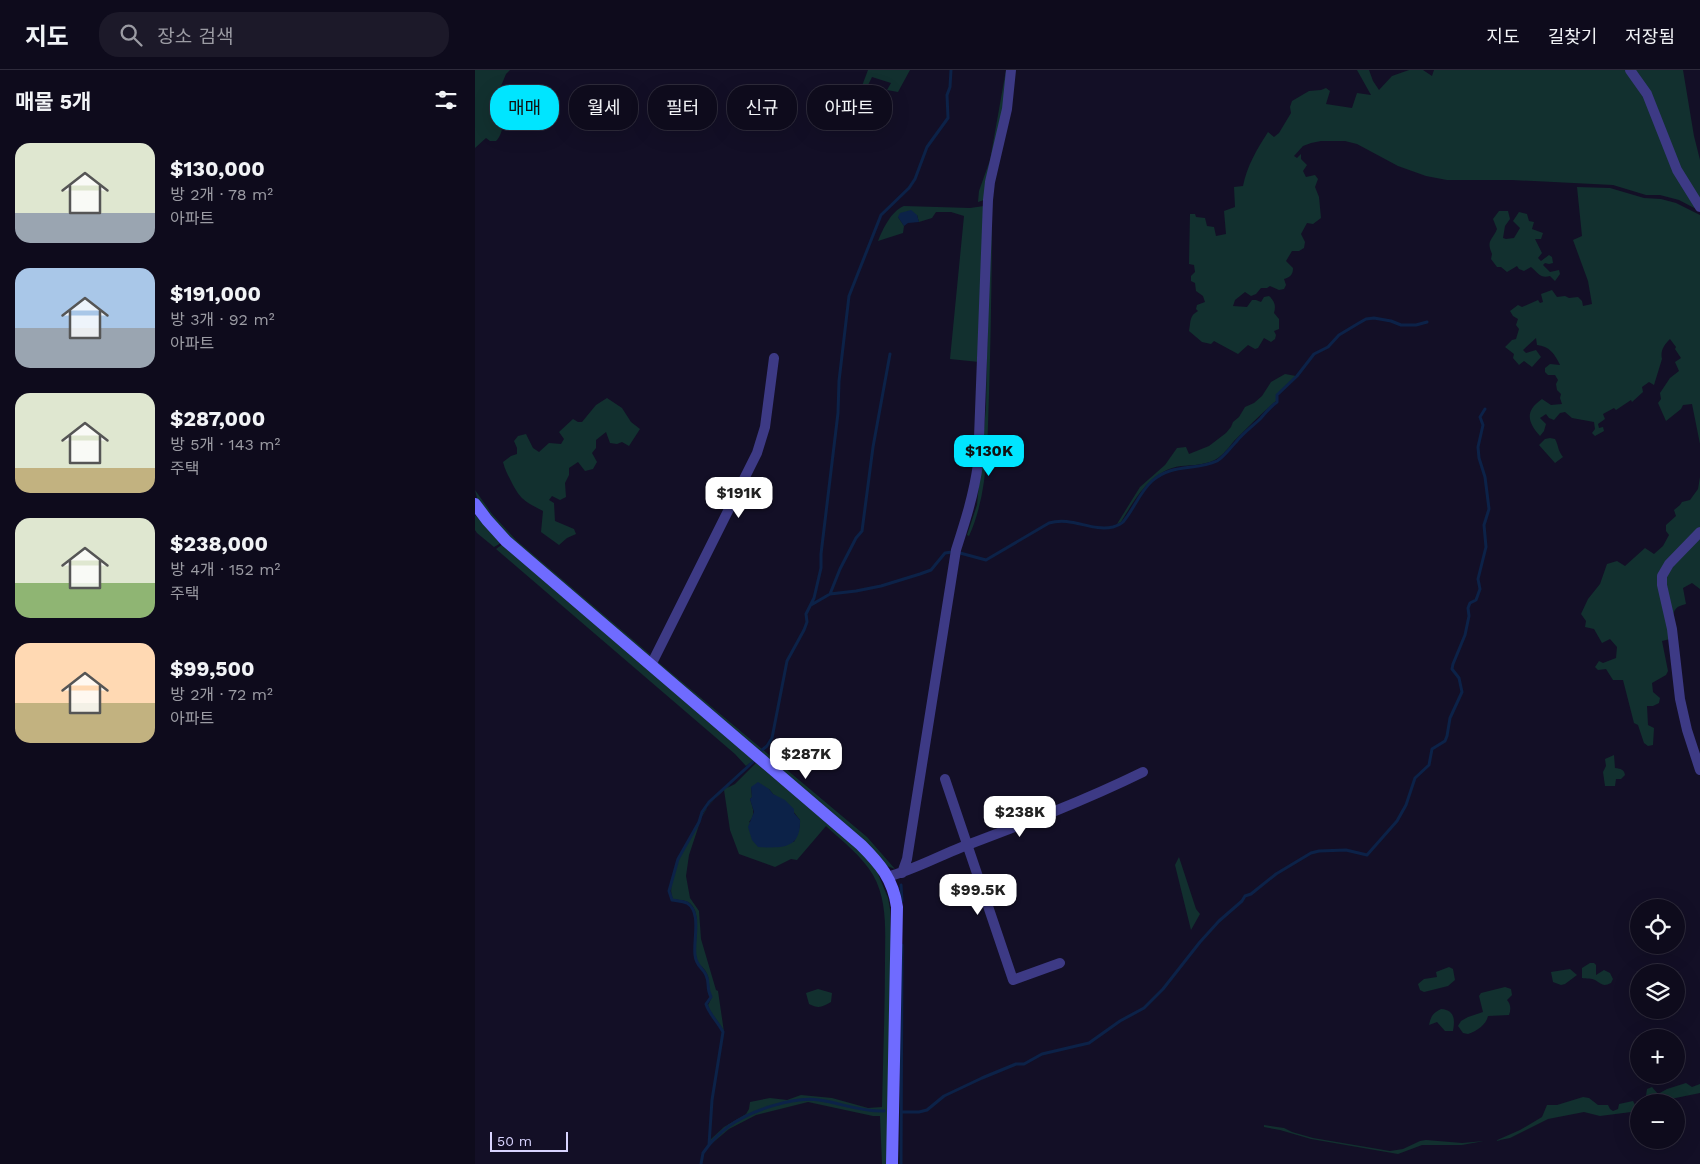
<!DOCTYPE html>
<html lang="ko">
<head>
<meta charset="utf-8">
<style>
	:root { --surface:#0e0b1c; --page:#1c1929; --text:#f1f3f6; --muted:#9b9ba3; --line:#2e2b3b; --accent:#00e5ff }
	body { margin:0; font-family:"Work Sans","Noto Sans KR",sans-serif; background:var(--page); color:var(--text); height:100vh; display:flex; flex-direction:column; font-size:19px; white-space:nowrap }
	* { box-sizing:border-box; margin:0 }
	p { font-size:16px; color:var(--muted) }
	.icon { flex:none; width:28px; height:28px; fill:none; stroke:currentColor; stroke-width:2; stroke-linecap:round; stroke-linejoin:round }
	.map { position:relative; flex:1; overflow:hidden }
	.side { display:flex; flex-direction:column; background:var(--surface); width:475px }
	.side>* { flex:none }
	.banner { position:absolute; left:15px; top:15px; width:475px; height:45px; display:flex; gap:10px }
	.controls { position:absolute; left:1155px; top:829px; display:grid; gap:10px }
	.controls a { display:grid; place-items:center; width:55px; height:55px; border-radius:50%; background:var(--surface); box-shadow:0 5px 20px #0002,0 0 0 1px var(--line); font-size:25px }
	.scale { position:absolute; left:15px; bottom:12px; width:78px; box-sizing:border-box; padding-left:5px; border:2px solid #d9d4ff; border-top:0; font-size:14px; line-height:18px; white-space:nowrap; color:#d9d4ff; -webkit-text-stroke:4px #130f26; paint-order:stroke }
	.price { position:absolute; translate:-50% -42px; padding:0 11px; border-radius:10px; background:#fff; color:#222; font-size:16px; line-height:32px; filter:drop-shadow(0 1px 2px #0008) }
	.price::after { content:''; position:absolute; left:50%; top:30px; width:15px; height:11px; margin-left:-8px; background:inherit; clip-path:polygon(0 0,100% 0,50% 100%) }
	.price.selected { background:var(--accent); color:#111 }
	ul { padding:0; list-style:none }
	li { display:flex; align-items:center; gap:15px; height:125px; padding:0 15px }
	li span { display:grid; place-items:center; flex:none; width:140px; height:100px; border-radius:15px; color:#555 }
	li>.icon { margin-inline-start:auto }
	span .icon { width:60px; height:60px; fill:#fffc; stroke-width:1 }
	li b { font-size:21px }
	h2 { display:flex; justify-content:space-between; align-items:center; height:60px; padding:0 15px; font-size:21px }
	.tag { padding:0 18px; border-radius:20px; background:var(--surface); box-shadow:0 5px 20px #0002,0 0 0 1px var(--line); font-size:18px; line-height:45px }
	.tag.selected { background:var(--accent); color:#111 }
	header { display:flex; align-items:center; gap:30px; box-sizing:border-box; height:70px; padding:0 25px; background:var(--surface); border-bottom:1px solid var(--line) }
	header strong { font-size:24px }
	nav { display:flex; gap:28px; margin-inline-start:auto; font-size:18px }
	.search { width:350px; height:45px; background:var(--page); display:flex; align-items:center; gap:12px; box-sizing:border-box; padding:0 18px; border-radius:20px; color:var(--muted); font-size:19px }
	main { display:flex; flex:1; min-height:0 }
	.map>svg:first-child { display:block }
	.green { fill:#12302f; fill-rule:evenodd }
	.water { fill:#0c2248 }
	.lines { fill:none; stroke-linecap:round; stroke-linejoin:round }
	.stream { stroke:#0c2248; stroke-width:3 }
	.street { stroke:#3d3a85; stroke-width:10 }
	.secondary { stroke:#6f6bff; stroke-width:12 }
</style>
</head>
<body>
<header>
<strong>지도</strong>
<div class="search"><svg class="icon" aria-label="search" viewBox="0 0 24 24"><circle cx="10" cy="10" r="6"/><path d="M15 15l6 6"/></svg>장소 검색</div>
<nav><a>지도</a><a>길찾기</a><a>저장됨</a></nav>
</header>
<main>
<section class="side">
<h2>매물 5개<svg class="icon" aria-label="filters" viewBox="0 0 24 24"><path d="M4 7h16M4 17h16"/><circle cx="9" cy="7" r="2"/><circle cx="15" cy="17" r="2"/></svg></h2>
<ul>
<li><span style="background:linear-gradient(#dfe7d0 70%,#9aa5b1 0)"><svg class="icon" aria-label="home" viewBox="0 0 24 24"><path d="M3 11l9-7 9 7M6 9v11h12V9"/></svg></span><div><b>$130,000</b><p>방 2개 · 78 m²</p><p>아파트</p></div></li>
<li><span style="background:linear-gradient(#a9c7e8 60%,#9aa5b1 0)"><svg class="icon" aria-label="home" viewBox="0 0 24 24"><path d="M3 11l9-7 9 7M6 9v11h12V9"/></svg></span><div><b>$191,000</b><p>방 3개 · 92 m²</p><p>아파트</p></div></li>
<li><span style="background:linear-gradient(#dfe7d0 75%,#c2b280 0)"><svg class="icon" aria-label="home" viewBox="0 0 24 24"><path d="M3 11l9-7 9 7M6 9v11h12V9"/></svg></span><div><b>$287,000</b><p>방 5개 · 143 m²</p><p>주택</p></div></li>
<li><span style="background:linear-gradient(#dfe7d0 65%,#8fb573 0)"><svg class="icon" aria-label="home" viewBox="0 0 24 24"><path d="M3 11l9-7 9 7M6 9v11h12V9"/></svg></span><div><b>$238,000</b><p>방 4개 · 152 m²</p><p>주택</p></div></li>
<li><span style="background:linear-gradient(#ffd9b3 60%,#c2b280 0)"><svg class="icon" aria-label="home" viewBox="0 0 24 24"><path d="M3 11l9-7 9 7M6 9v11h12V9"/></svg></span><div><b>$99,500</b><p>방 2개 · 72 m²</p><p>아파트</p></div></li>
</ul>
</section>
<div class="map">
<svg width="1225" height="1094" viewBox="0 0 1225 1094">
	<rect width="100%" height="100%" fill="#130f26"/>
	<path class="green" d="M0,0h35l-4,4 -10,24 5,7 -2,6c6,9 4,23 -3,30h-6l-4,-3 -11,10z
		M393,0h42l-12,22 -11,-2 4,-7 -19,-6 -5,10 -5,-1z
		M531,0h2l-4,40 -20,90 -6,2 1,-11 11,-31z
		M882,0h12l4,11 6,9 13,-14 17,-6h14l9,6 2,-6h193l20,28 53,113 -21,-11 -19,-5h-14l-33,-10 -101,-5h-65l-21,-4 -28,-10 -41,-22 -12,-3h-24l-10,2 -8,3 -9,10 3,2 4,-4v5l6,6 -4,6 3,6 9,-2 3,4 -3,8 4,10 2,21 -8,6 -6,-1 -6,11 4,8 -1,6 -5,3h-7l-6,10 7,7c0,6 -2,9 -9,11l2,6 -2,4 -5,1 -9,-4 -3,2h-6l-5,6 -5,2 -6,-4 -10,8 -2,6 14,1 5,-7h4l5,2 3,-5 5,-1c6,5 7,10 5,17l5,6v10l-5,2 2,4 -1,4 -4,3 -7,-4 -6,10 -3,1 -7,-4 -10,9 -24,-13 -3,3 -9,-2 -13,-11c2,-10 0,-15 9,-20l-2,-2 1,-4 8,-3 -2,-6 -7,-5 -1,-8 -4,-2v-5l4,-4 -1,-7 -5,-1 1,-50h5l1,3 9,1 2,8 7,1 2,9 10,-2 -2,-23 11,-4 -1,-20 9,-1c4,-20 14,-37 25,-54l6,5 5,-4 12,-20 -1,-6 2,-6 17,-10 12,-1 5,-2 4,3 -4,13 26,4 5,-15 14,2z
		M1160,0h48l11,66 6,24v42l-18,-29z
		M1102,117l33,1 34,10 17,1 15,4 24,12v229l-8,-40 -9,1 -2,4 -15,12 -8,-18 3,-4 -1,-6 10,-15 9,-7 -4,-9 6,-4 -6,-9 1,-2 -6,-8c-6,6 -10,12 -8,20l-8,26 -5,-3 -7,5 1,5 -11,10 -1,-2 -15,10 -2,-2 -11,6 2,5 -7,5 1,4 4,-1 1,4 -9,5 -3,-3 3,-4 -1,-7 -22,-4 -7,-6 -5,1 -6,7 -5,-2 -3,-4 -6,4 6,6 -2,7 -4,5c-13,-15 -15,-25 2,-37l9,6 11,-1 -2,-6 1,-4 -4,-4 -1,-6 2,-4 -3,-5h-7l-3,-3v-4l5,-4 10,1c-5,-11 -11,-19 -23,-20l-1,-7 -13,12 3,3 10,-3 5,7 -9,10 -8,-6 -5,4 -6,-7 1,-4 -9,-7 7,-7 4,-1 3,-10 -3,-4 2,-6 -5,-3 -3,-5 8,-6 4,2 16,-7 2,3 3,-1 -2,-8 11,-4 5,7 8,-1 4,2 9,-1 4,4 1,5 9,-2 -4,-23 -15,-41 9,-4z
		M515,127h2c0,66 -1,131 -3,197 -2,48 0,98 -20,142l-2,-1 10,-30 9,-98z
		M429,136l66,2 14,-2 -5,156 -29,-3 14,-143 -13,-4h-15l-4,6 -13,4 -2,-7 -19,2 6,9 -1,7 -25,8c5,-12 13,-30 26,-35z
		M1024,141h9l2,8 -5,7 -2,12 3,1 8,-1 6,-10 -7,-7 6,-9 8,2 2,7 5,1 -2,7 11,4 -2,6h-6l7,14 -4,5 3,3 8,-6 3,2 1,6 -4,1 -4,-1 -2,2 7,7 9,-2 1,4 -5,7 -5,-5c-9,3 -12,-3 -19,-9l-7,4 -5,-2 -2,-3 -10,6 -6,-5h-4l-6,-8 1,-5c-6,-14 0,-13 5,-25l-4,-10z
		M810,304l11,2 -20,19v6c-14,12 -29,27 -42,40 -5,6 -10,13 -16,17 -9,7 -26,7 -37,8 -30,4 -46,33 -60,56l-4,2 23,-37 25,-22 12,-17 9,-1 3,7 20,-8 17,-13 5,-6 2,-5 6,-5 6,-10 9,-4 8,-7 9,-14z
		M132,328l15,10 9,14 9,7 -11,17 -7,-4 -5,2 -7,-1 -4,-11 -10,8v8l-4,5 5,9 -4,7 -8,2 -7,-9 -9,6v7l-4,8 1,14 -6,3 -8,-4 -3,4 5,3 1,18 19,8 2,5 -9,4 -8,7 -18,-13 2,-21c-18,-10 -22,-10 -32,-30 -3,-6 -6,-11 -8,-19l8,-6 6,-2v-6l-3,-7 4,-5 8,-2 7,14 6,4 10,-9 12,1 3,-5 -5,-7 14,-13 5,3h4l14,-17z
		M1075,368l5,1c4,7 2,10 8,18l-8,6 -16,-18 6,-6z
		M1225,407v51l-35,35 5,76 -8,2 6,30 -2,4 -14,8 1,9 7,6 -1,5 -6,3h-6l1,19 6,3 -1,17 -5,1 -4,-3 -6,-18 -4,-2 -11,-43h-10l-7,-11 -8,1 -3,-3 4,-6 4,2 13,-5 1,-11 -7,-8 -8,4 -8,-14 -9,-2 1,-6 -5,-7 7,-15 12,-15 7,-20 10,-3 8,5 20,-18 9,6 9,-8 6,-11 -3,-4v-6l10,-9 -2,-6 6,-5 2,-3 8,-2 8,-11z
		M0,420l17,24 24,26 137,117 -2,3 -143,-123 -31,-39z
		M0,445l26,28 -7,4 -17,-14 -2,-3z
		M1225,465v54l-8,-6 -9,5 3,16c-10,3 -12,4 -13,14l-7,-27 1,-18z
		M28,474l251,216 -8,6 -11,-12 -239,-205z
		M182,591l210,176 28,32 -8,-3 -7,-9 -225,-194z
		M1139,685l1,13c6,1 9,1 10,7l-4,4h-5l-1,7h-10l-2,-14 3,-6 -1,-7z
		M278,693l-26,25 8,-4 21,-21 105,88 15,18 12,29 2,11 1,38 -4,217h-5l-2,-48h-7l-65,-14 -52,13 -27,14 -19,16v-5l14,-13 22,-13 3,-5 1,-7 20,-4 17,2 14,-5 31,3 36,10 14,-1c1,-49 3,-97 3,-146 0,-28 3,-60 -12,-86 -11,-19 -31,-34 -47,-49l-29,34 -6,-1 -16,8 -36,-13 -9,-24 -6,-40 -15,15 -8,13c5,-13 17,-19 23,-31l6,-2zM276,717l18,2 4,5 16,12 11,14v6l-6,16 -45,-20c7,-7 4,-14 1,-23l2,-2z
		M225,752l-11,33 -3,21 4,22 9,13 2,28 15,51 2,1 6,41c-4,-10 -14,-18 -16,-27l4,-8c-5,-8 -1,-15 -5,-23 -3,-8 -10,-8 -11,-19 -2,-16 7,-44 -8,-53 -5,-2 -10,-2 -15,-3 -9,-18 16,-62 27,-77z
		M704,787l17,52 4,5 -9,16 -16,-65z
		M1115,893h4l2,2v10l8,-5 6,3 3,6 -2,4c-8,4 -9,1 -16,-3 -3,-2 -9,-1 -13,-2v-10z
		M974,897l4,2 2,11 -7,6 -24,6 -4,-2 -2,-6 6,-5 13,-2 -1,-5z
		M1095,899l7,6 -12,9 -4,1 -8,-3 -2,-10z
		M1030,917l6,2 1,6 -5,5c4,4 4,10 2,15l-21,1c-2,9 -11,15 -20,18l-5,-1 -5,-7 3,-5 7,-4 15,-5 -4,-16 2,-3z
		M343,919l14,4 -1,9c-9,5 -12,7 -22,2l-3,-11z
		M966,939c14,1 14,11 12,22h-8l-8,-9 -8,3c2,-9 4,-12 12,-16z
		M1211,1013l6,4 8,-3v9l-44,9h-17l7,-6 1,-7 5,-2 6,7 9,-5z
		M1108,1027l6,1 9,7h10l2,4 3,2 5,-2 1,-5 14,-3 2,4 4,-2v8l-39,5 -16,-4 -36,7 -38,19 -15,3 25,-11 22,-13 5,-12h10z
		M789,1055l20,3 8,4 21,6 77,13 13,-2 17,-8 6,-1 36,3 22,-2 -22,4h-40l-24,9 -87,-15 -31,-9 -16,-3z"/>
	<path class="water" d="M436,140l6,5 2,7 -11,1 -4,3 -6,-9 2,-4z
		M283,712l11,7 4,5 12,6 9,9v4l6,7c1,30 -19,28 -42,27l-6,-7 -4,-13 6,-15 -4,-13 2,-2 -1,-10z"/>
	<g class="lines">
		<path class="stream" d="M485,483l26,7 63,-37c23,-7 42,9 64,4 3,-1 8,-3 10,-5 11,-13 16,-29 29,-41 20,-18 43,-10 65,-20 7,-4 13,-13 19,-19 7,-9 17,-16 25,-24 5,-6 9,-11 16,-16v-7l20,-19 17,-22 14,-7 11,-12 20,-12 7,-4 8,-1 17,3 10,4h15l11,-3
			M355,524l10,-25 16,-31 6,-7 11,-84 17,-93
			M336,535l19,-11 26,-3 25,-5 39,-12 11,-4 14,-17 7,-1
			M287,680l5,-4 5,-8 15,-77 17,-31 3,-8 -1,-8 8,-16 7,-30v-14l17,-141 1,-32 10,-85 32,-81 28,-27 6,-9 12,-32 21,-29 -1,-23 3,-8 1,-17
			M426,815l1,16
			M427,1042h17l8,-2 17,-14 38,-18 34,-14h8l18,-10 47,-11 31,-22 24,-13 19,-19 37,-47 19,-21 23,-20 3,-5 6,-2 25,-20 35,-21 8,-2 27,-1 21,5 30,-34 9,-16 9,-27 14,-13 3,-16 13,-8 2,-5 3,-18 12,-26 -3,-14 -7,-9 1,-5 12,-29 4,-19 -1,-8 2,-5 6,-3 4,-11 -2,-10 8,-32 -2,-22 5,-16 -4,-32 -6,-19 -1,-11 5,-22 -3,-8 5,-8
			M234,1075c6,-7 12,-13 20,-19 21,-15 64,-30 90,-26 22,3 42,12 65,11
			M226,1094l2,-11 6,-8 3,-45 11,-68c-5,-10 -14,-18 -17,-28l5,-7c-5,-9 -1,-14 -5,-22 -4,-8 -10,-9 -11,-20 -2,-15 7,-43 -8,-52 -5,-2 -10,-2 -15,-3l-3,-9 9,-32 21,-37 3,-10 7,-10 44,-40
			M426,1094l1,-219"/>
		<path class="street" d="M1155,0l17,24 30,76 23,37
			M1225,462l-31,32 -7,12v9l10,44 8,70 7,31 13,40
			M176,595l106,-212 8,-26 9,-69
			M470,709l68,201 47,-17
			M427,803l5,-14 49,-309c9,-28 18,-56 22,-86l10,-264 2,-18 17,-73 4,-39
			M412,807c26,-7 50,-20 75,-30 61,-23 122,-46 181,-75"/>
		<path class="secondary" d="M0,434l12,16 19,21 355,304c19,19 32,34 36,62l-5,257"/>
	</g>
</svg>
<div class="controls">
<a><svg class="icon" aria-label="locate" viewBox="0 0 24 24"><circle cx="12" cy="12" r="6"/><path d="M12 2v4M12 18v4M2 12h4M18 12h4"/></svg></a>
<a><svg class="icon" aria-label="layers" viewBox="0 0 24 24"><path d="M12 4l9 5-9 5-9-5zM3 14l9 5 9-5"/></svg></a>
<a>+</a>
<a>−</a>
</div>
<div class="scale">50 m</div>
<b class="price selected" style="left:514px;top:407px">$130K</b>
<b class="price" style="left:264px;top:449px">$191K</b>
<b class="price" style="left:331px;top:710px">$287K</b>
<b class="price" style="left:545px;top:768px">$238K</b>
<b class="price" style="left:503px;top:846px">$99.5K</b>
<div class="banner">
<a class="tag selected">매매</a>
<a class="tag">월세</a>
<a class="tag">필터</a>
<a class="tag">신규</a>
<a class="tag">아파트</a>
</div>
</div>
</main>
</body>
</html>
